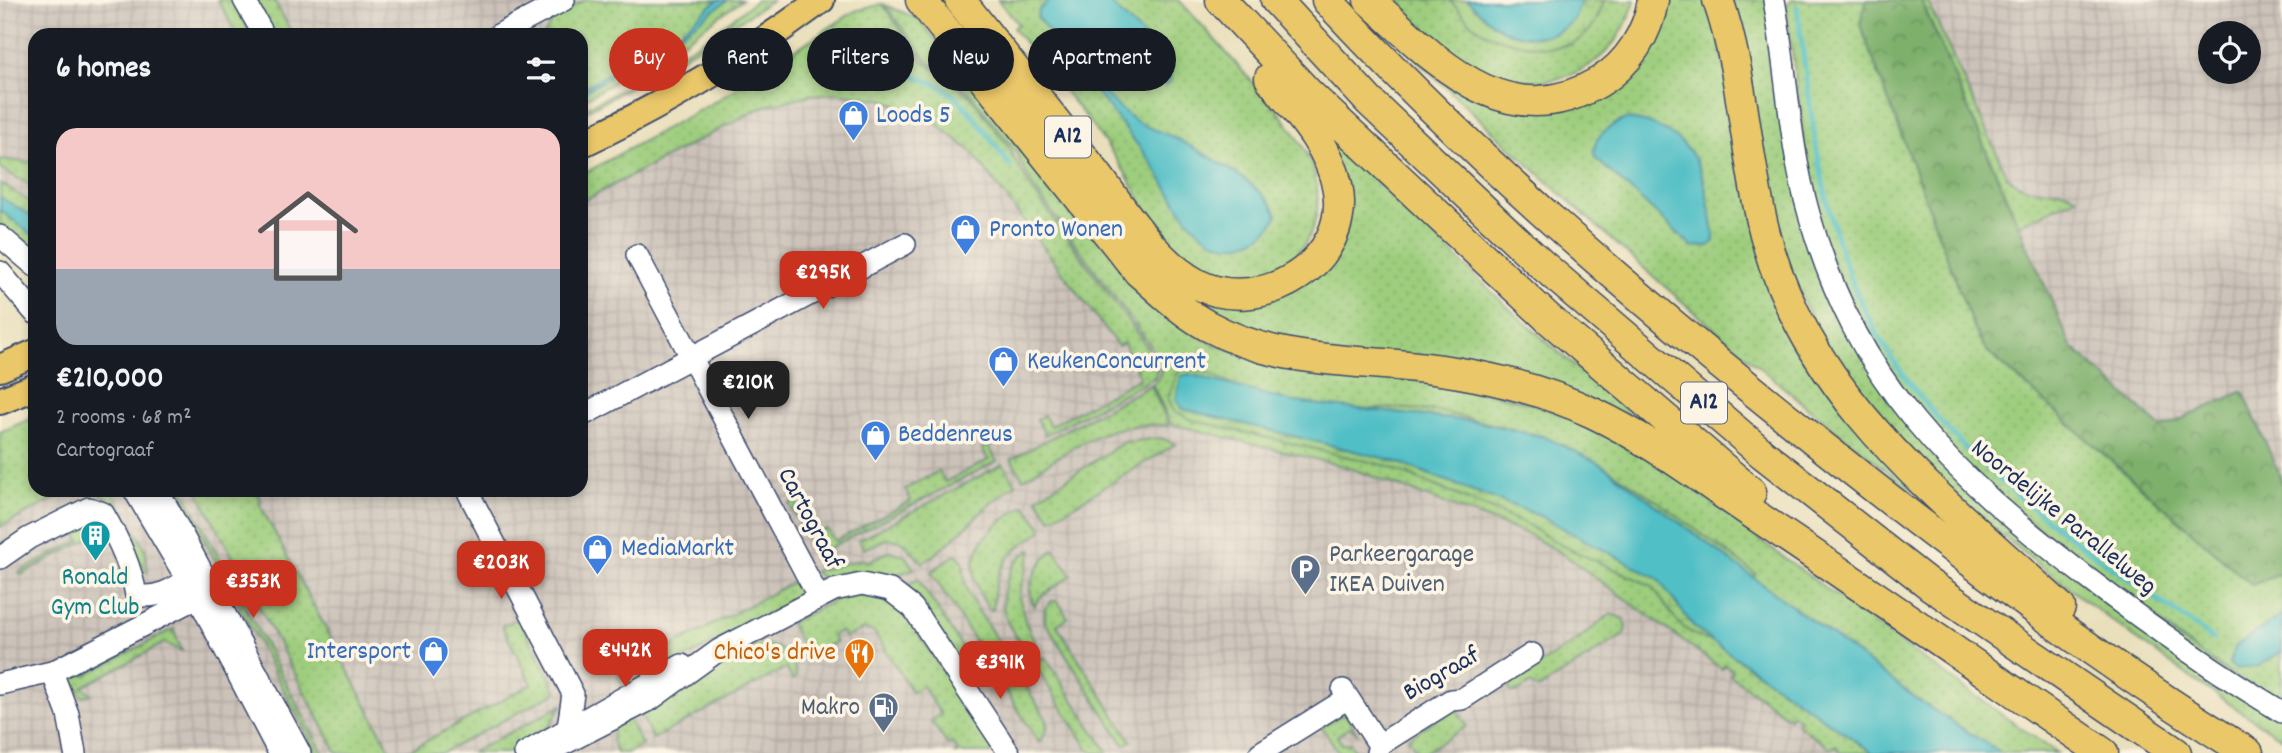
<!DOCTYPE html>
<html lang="en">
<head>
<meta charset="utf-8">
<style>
	:root { --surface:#171b24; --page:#242831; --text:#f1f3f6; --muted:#9ea1a6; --accent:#c8321e }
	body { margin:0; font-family:Dekko,sans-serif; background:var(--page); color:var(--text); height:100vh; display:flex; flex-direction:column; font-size:26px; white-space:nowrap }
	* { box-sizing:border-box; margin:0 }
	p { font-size:23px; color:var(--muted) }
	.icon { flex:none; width:38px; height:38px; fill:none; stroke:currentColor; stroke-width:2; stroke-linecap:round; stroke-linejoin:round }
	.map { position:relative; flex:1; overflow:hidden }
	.details { position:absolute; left:28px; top:28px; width:560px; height:469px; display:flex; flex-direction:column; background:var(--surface); border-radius:21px; box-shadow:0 4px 10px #0003 }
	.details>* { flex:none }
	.guide { position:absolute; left:609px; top:28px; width:665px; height:63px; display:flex; gap:14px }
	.fabs { position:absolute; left:2198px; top:21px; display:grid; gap:14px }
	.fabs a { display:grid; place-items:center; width:63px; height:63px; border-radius:50%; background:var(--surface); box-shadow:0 4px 10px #0003; font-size:35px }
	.price { position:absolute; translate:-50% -60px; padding:0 16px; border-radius:14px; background:var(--accent); color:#fff; font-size:23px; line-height:46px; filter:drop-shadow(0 2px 4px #0008) }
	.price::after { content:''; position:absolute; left:50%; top:42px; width:21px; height:16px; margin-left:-10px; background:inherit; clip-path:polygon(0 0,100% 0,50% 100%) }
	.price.on { background:#222; color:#fff }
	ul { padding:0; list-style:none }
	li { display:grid; align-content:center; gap:14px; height:371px; padding:0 28px }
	li span { display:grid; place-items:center; height:217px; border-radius:21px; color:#555 }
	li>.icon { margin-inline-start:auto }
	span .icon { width:126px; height:126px; fill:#fffc; stroke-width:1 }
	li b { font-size:30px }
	h2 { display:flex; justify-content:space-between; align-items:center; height:84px; padding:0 28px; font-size:30px }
	.tag { padding:0 24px; border-radius:32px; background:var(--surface); box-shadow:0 4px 10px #0003; font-size:24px; line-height:63px }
	.tag.on { background:var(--accent); color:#fff }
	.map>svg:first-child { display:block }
	.industrial { fill:url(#industrial-grid); fill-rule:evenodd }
	.grass { fill:url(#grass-dots); stroke:#5c7e6e; stroke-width:2 }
	.forest { fill:url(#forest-crowns); stroke:#4c7065; stroke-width:2 }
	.wetland { fill:url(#wetland-marsh); stroke:#5c7e6e; stroke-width:2 }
	.water { fill:#51bfc6; stroke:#367792; stroke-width:2 }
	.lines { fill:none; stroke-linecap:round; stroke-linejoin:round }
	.stream { stroke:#51bfc6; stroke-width:5 }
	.minor-casing { stroke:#3a496c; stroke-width:24 }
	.major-casing { stroke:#3a496c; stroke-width:30 }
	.highway-casing { stroke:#3a496c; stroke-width:33 }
	.minor { stroke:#fff; stroke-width:21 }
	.major { stroke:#eac769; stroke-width:26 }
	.highway { stroke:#eac769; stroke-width:30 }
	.labels { text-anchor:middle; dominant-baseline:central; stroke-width:7; stroke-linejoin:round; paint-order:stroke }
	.shield { fill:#fcf5e5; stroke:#5e6a86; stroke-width:2 }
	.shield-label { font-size:24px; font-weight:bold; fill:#1b2f5e }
	.shop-label { font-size:26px; fill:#366cbe; stroke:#fcf5e5; text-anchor:start }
	.street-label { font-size:26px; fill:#1b2f5e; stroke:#fcf5e5 }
	.service-label { font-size:26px; fill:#4e5e75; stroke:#fcf5e5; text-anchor:start }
	.culture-label { font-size:26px; fill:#0d838f; stroke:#fcf5e5 }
	.food-label { font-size:26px; fill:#c56008; stroke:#fcf5e5; text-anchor:end }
</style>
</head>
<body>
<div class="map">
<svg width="2282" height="753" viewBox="0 0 2282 753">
	<defs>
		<pattern id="industrial-grid" width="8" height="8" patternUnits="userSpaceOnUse" patternTransform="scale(1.75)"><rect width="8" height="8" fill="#ccc2b9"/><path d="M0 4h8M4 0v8" fill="none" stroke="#afa7a1"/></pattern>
		<pattern id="grass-dots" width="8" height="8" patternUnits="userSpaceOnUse" patternTransform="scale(1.75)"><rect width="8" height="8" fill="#9dcd7d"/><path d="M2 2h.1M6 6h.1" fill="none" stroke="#87b06e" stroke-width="1.8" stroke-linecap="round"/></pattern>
		<pattern id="forest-crowns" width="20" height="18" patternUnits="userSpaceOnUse" patternTransform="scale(1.75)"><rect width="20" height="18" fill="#7eb06c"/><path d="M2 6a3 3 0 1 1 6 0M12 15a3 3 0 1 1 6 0" fill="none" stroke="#66905c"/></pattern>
		<pattern id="wetland-marsh" width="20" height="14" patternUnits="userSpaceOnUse" patternTransform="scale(1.75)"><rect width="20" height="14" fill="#9dcd7d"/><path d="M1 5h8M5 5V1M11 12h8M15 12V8" fill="none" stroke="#87b06e"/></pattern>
	</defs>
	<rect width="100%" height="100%" fill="#fcf5e5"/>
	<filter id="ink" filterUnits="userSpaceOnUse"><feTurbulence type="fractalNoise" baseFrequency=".0143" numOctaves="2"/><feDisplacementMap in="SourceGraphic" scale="14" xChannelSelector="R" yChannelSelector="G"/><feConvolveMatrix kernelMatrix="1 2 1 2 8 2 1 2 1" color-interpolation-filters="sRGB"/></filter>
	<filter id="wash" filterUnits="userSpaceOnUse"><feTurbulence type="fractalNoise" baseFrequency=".00686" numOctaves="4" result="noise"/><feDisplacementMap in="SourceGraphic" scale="28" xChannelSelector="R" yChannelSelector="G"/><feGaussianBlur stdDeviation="1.57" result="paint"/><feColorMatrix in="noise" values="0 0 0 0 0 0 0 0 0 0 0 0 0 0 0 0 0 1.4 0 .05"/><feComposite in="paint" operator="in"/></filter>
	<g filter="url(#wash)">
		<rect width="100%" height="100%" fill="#e9dfbb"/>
		<path class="industrial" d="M0,0h724l-143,35h-546v178l-35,-24z
			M1830,0h452v631l-13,8 -36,-32 -271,-264zM2210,33h39v39h-39z
			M826,60l97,19 87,87 190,221 390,113 356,253h-1946v-303l35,40h546v-298z"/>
		<path class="grass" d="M218,0h14l20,35h-15z
			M255,0h19l19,35h-19z
			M585,0h157l-62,44 -99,57v-66h-37l11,-19z
			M756,0h16l-105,67 -86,47v-4c62,-31 122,-66 175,-110z
			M998,0h181c23,25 45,50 67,75 38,43 91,94 65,157 -7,17 -22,34 -39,41 -29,14 -60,6 -85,-12 -34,-24 -44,-62 -66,-95 -31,-48 -72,-92 -108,-138l5,-4z
			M1390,0h245c-22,78 -97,101 -165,63 -29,-16 -55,-42 -80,-63z
			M1667,0h43l58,270 201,264c-200,-150 -385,-314 -565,-487l43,31 130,28z
			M1732,0h37l40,229 121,217 352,270v22c-78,-49 -153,-103 -225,-159 -104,-81 -215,-173 -263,-300 -34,-88 -44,-187 -62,-279z
			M1792,0h75l-7,24 114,305 12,21 266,235 30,-12v42l-46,31 -5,16 6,5 22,-1 23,-15v56l-111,-73 -212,-168 -82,-103 -63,-143 -28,-214z
			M1921,0h6l80,176c26,25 54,5 70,22l-59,27z
			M882,4l42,58 46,34 38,50 21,39 129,177 -3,15 -110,58 -8,-16 7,-4 6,11 90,-48 -16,-35 -6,3 -147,-195 -39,-31 -47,-20 -49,-7 -26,2 -48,12 -181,95v-27l135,-74 139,-90z
			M885,5l32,13 282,319c82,40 165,34 253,47 47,7 94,23 136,42 72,32 135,86 198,133 89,66 180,131 271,194h-56l-80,-51 -203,-151 -6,90 161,112h-32l-6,-8 -4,4 -34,-25 3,-4 -8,-6 -3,4 -59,-43 3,-4 -8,-6 -3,4 -156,-113 -39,-22 -180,-67 -176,-43 -19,-40c8,-4 11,-16 9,-24l-129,-175 -17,-34 -45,-58 -42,-31z
			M946,5l52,70 220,229 115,-60 -10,-114 191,183 161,140 -36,-23 -324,-79 -112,-37 -266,-302z
			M0,159l35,4v25l-35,-20z
			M0,183l35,22v50l-35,-28z
			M1151,385l18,41c-61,-8 -97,23 -146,53l-12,-20z
			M30,419l5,12v59h37l-72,37v-95z
			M1161,438l15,6 -125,75 -14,-21 87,-56z
			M988,445l9,16 -181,94 -27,-51 5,-2 5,4 -4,2 15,28 17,-7 8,12 76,-40 -6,-12 34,-18 6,11 43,-22 -6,-12z
			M1003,464l13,20c-35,23 -58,56 -93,79l-21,-22 -16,-2 -22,10 -5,-9z
			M91,490h20l34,58 3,24 -3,-1 -36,-72z
			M178,490h5l140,263h-6z
			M197,490h59l6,12 -3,1 133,250h-55z
			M1025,505l18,25c-35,23 -49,36 -50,80h-3c-36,-49 -7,-80 35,-105z
			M93,526l9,7 6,12 -10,-6h-10l-67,36 -2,-3 61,-32 -5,-11z
			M1054,549l18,26 -33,23 -5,9c-10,-22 4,-44 20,-58z
			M1032,550l-13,45 7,29 11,21 -6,6 -5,-1c-8,-11 -19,-24 -22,-38 -4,-21 7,-55 28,-62z
			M890,551l15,5 9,13 -21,7 -38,-4 -26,7 -10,-3 -5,-5 49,-12 3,3z
			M956,554l7,7 2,22 5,14 77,123v10l-8,13 -108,-171z
			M802,577l5,9 -3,9 -178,95 -8,-15z
			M918,579l51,79 -8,5 -44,-67 -8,-7 1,-5z
			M861,595l22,5 21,12 92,141h-41l3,-2 -6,-8 -4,2 -17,-24 10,-7 -19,-28 -10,6 -38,-60 -11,-3 -18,9 -4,-7 -9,4 4,7 -21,10 -12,-3 -13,-26 47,-24z
			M1052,601h6l10,17 -11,7 74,116 -7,4 -79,-123v-13z
			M1611,614l13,5 3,8 -2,7 -87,55 -8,-5 -15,9 -6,-3v-6l67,-43z
			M519,618l38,74 -115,61h-38l128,-69 -30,-58z
			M173,629l9,22 -18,-8 -82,44 10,7 -10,3 -13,-25 17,3z
			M758,644c19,-1 39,12 38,34l-3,2 -7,-12 -133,71 -14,-27 63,-41z
			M1044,657l3,3 61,93h-17l-55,-86 1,-6z
			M562,705l-13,21 -42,27h-36z
			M1455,707l12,19 -43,27h-6l-10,-15z
			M1345,713l13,21 -8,-7 -13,9 5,8 8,-1 6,10h-17l-17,-26z
			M628,718l14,27 -15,8h-10l-5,-12 1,-12z"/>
		<path class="forest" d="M1867,0h54l150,346 91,82 81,-37 39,89v93l-30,12 -266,-235 -12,-21 -114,-305z"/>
		<path class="wetland" d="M1450,0h154c-13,48 -43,53 -88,43 -14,-3 -32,-9 -44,-19 -8,-7 -15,-16 -22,-24z
			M1185,368l24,5 37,18 48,11 64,8 36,-2 44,3 107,26 56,27 52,34 103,76 -6,5 -33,64c-42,-12 -41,-25 -65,-57l-87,-39 -39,-23 -139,-58 -195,-46 -18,-9 -6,-13 10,-26z"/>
		<path class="water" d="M718,0h10l-74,53 -73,40v-4l92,-52z
			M1049,0h58l59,58 6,13 -3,12 -5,2 -68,-27 -8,1 -3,9c13,19 29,37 48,51 13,9 30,13 44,20 25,13 94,50 100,77 -11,24 -42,37 -67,23 -27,-16 -40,-50 -58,-75 -37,-50 -77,-98 -115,-147l2,-7z
			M1467,0h114c-7,39 -50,43 -80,29 -12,-6 -24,-20 -34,-29z
			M1626,119c27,1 61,20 72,46 9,19 11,45 16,66v10l-5,5 -16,1 -98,-89c-5,-21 14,-32 31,-39z
			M0,197l35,21v19l-35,-27z
			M1189,374l105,28 185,20 66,15 56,27 320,238 80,51h-128l-161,-112 -18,-14 -36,-48 -118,-63 -149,-56 -208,-51 -7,-9 5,-24z
			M2282,615v36l-23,15 -23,3 -7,-5 7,-18z"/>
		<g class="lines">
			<path class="stream" d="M1797,7c13,93 21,193 57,280 69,164 222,253 359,352
				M826,60c42,8 102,9 134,41 19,19 34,43 50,65"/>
		</g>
	</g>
	<g filter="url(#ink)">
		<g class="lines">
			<defs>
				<path id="minor" d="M244,0l20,35
					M1774,0c13,71 15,145 35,214 48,170 141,259 277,363 63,48 128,94 196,135
					M498,35l66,-35
					M0,236l35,30
					M637,255l182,343
					M0,272l35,41
					M581,416l324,-172
					M134,490l64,108 81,155
					M158,490l142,263
					M467,490l106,204 -5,33
					M0,558l29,-20 60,-30 14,5c15,25 28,53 33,82 24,5 41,-9 61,-21
					M52,672l16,42 7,39
					M0,684l52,-12 156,-80
					M1343,690l36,55
					M525,753l157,-88
					M546,753l104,-53 69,-50 115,-60 28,-6 28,6 23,18 96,145
					M1260,753l88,-55
					M1377,753l2,-8 72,-45 11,-1 70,-45"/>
				<path id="major" d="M581,144c85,-40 165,-88 240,-144
					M0,368l35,-15
					M0,401l35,-14"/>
				<path id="highway" d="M921,0l218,272c22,19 43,40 69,54 65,35 128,33 199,40 63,6 128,20 186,47 60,28 113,70 168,106 115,77 228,156 342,234
					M960,0c46,58 92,117 137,175 28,37 58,87 100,109 64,33 157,-22 140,-99 -9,-42 -41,-74 -67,-107
					M1221,0l88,94 240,225 202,173
					M1276,0l93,101 171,162 223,191 167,131 246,168
					M1327,0c145,157 308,297 475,430 143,115 290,226 446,323
					M1369,0c66,59 136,138 230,82 29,-17 49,-49 54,-82
					M1718,0c26,75 27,157 47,234 43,166 176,263 295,373"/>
			</defs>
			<use href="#minor" class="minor-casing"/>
			<use href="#major" class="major-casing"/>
			<use href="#highway" class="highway-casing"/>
			<use href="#minor" class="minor"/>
			<use href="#major" class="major"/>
			<use href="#highway" class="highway"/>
		</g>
	</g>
	<defs>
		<symbol id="shop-pin" viewBox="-11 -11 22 30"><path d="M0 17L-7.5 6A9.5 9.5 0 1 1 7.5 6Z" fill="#3f7fe0" stroke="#fcf5e5"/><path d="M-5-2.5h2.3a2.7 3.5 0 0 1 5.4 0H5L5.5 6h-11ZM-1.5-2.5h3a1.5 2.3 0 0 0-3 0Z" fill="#fff"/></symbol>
		<symbol id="building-pin" viewBox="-11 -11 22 30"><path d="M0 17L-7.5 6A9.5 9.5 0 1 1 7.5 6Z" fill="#0f9aa8" stroke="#fcf5e5"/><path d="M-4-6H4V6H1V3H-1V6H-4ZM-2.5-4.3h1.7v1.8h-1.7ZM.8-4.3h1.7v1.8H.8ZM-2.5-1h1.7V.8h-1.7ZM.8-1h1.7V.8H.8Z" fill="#fff"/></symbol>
		<symbol id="parking-pin" viewBox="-11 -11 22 30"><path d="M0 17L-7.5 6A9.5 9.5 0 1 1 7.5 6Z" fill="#5c6f8a" stroke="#fcf5e5"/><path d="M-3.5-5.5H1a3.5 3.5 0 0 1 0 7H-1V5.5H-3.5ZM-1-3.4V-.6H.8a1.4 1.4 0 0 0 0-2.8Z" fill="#fff"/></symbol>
		<symbol id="restaurant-pin" viewBox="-11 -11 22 30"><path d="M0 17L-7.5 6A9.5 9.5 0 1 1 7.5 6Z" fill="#e8710a" stroke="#fcf5e5"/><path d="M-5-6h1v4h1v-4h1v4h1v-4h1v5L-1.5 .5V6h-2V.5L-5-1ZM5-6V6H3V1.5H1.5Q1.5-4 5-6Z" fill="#fff"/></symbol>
		<symbol id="fuel-pin" viewBox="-11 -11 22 30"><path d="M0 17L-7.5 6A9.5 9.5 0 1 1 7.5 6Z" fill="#5c6f8a" stroke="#fcf5e5"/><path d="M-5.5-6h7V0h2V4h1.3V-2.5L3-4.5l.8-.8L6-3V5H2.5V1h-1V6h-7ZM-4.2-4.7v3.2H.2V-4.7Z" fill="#fff"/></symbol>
	</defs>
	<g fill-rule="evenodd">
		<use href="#shop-pin" x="836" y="98" width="35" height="47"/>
		<use href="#shop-pin" x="948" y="212" width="35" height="47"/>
		<use href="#shop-pin" x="986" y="344" width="35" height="47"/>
		<use href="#shop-pin" x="858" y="418" width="35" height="47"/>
		<use href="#building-pin" x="78" y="518" width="35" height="47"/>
		<use href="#shop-pin" x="580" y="532" width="35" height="47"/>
		<use href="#parking-pin" x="1288" y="552" width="35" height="47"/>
		<use href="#shop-pin" x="416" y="634" width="35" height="47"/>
		<use href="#restaurant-pin" x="842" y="636" width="35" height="47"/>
		<use href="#fuel-pin" x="866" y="690" width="35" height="47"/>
	</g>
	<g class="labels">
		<g class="shield">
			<rect x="1045" y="116.5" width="46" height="41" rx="5"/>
			<rect x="1681" y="382.5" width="46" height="41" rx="5"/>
		</g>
		<g class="shield-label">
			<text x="1068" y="137">A12</text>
			<text x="1704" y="403">A12</text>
		</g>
		<g class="shop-label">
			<text x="876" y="116">Loods 5</text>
			<text x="989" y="230">Pronto Wonen</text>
			<text x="1027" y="362">KeukenConcurrent</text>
			<text x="898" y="435">Beddenreus</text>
			<text x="621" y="549">MediaMarkt</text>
			<text x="411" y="652" text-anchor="end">Intersport</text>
		</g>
		<g class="street-label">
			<text transform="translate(2063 518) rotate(39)">Noordelijke Parallelweg</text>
			<text transform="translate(809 519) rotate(62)">Cartograaf</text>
			<text transform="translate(1442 675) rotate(-30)">Biograaf</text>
		</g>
		<g class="service-label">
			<text x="1329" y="555">Parkeergarage<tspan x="1329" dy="30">IKEA Duiven</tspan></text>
			<text x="860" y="708" text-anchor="end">Makro</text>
		</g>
		<g class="culture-label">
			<text x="95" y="578">Ronald<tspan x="95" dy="30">Gym Club</tspan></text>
		</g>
		<g class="food-label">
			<text x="836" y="653">Chico's drive</text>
		</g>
	</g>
</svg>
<div class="fabs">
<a><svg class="icon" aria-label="locate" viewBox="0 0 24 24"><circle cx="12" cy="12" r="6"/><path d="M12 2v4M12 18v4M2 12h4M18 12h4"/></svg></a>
</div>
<b class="price" style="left:823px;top:311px">€295K</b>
<b class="price on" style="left:748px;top:421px">€210K</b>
<b class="price" style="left:501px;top:601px">€203K</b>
<b class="price" style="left:253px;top:620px">€353K</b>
<b class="price" style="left:625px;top:689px">€442K</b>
<b class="price" style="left:1000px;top:701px">€391K</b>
<div class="guide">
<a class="tag on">Buy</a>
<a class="tag">Rent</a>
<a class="tag">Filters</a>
<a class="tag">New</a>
<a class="tag">Apartment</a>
</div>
<section class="details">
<h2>6 homes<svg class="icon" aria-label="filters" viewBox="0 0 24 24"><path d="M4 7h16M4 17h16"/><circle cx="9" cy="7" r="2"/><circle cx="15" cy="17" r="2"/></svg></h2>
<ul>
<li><span style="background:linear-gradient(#f6c9c9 65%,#9aa5b1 0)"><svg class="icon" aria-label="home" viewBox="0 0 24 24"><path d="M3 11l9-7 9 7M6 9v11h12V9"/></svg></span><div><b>€210,000</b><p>2 rooms · 68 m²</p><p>Cartograaf</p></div></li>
</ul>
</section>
</div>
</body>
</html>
